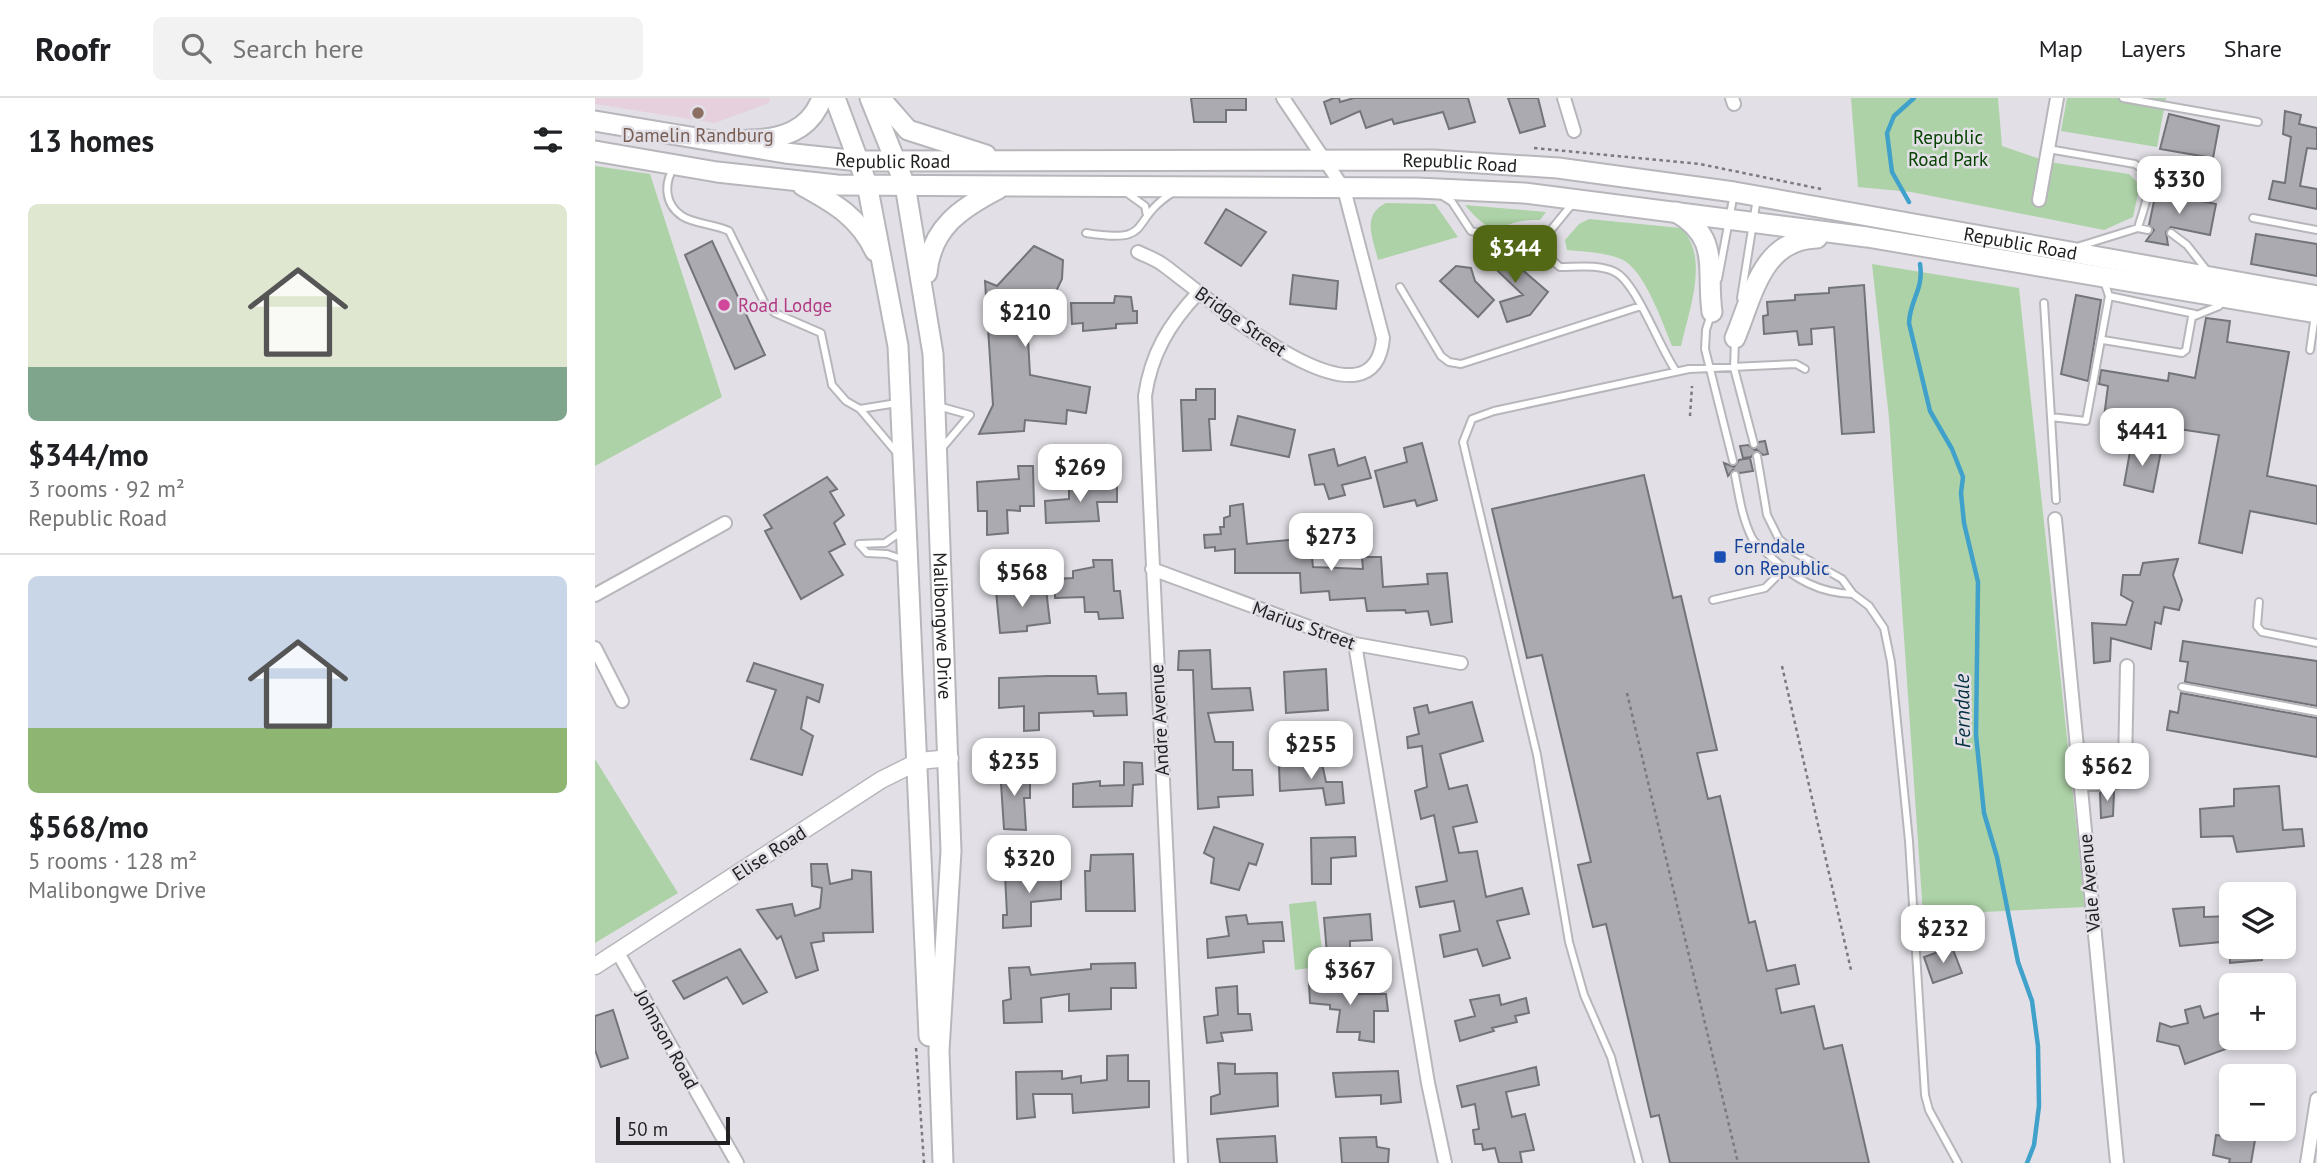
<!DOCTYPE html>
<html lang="en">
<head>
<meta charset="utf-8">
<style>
	:root { --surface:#fff; --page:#f2f2f2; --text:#202124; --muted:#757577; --line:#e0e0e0; --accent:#536815 }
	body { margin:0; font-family:"PT Sans",sans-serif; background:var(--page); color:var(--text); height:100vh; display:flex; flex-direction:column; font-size:26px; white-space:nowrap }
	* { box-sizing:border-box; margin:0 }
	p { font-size:23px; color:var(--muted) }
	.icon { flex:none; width:38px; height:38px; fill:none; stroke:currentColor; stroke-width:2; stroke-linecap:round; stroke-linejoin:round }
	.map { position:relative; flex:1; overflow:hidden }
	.drawer { display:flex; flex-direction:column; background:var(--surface); width:595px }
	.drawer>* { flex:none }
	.fabs { position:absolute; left:1624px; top:784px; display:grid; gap:14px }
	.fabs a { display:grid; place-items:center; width:77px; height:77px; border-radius:10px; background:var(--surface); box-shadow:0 4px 10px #0003; font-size:35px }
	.scale { position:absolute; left:21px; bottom:18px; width:114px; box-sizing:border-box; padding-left:7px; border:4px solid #212123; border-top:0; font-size:19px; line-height:24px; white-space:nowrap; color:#212123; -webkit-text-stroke:5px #e2e0e6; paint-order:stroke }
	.price { position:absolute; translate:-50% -60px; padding:0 16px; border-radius:14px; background:#fff; color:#222; font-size:23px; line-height:46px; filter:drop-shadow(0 2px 4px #0008) }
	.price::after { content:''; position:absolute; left:50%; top:42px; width:21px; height:16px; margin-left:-10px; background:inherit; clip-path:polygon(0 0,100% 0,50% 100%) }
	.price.on { background:var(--accent); color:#fff }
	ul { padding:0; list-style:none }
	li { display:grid; align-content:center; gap:14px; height:371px; padding:0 28px }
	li+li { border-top:2px solid var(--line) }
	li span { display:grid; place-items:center; height:217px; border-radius:10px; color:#555 }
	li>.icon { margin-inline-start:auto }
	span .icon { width:126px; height:126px; fill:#fffc; stroke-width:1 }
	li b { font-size:30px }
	h2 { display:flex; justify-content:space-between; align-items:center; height:84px; padding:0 28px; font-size:30px }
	header { display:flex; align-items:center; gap:42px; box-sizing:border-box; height:98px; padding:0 35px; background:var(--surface); border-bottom:2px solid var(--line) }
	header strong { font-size:33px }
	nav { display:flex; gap:38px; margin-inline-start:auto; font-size:24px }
	.search { width:490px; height:63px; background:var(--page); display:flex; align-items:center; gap:18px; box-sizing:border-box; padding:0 24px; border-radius:10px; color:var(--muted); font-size:26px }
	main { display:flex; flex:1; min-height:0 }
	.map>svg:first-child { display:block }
	.education { fill:#e6d0de }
	.green { fill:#add2a7 }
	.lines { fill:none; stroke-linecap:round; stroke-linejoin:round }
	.stream { stroke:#40a1ca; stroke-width:4.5 }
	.building { fill:#aaaab0; stroke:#737479; stroke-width:2 }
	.service-casing { stroke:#b7b6bb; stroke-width:10 }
	.minor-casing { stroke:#b7b6bb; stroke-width:16 }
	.tertiary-casing { stroke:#b7b6bb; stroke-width:19 }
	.secondary-casing { stroke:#b7b6bb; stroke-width:23 }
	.path { stroke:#7b7a7e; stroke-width:2.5; stroke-dasharray:3.5 3.5; stroke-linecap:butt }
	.service { stroke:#fff; stroke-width:6 }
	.minor { stroke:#fff; stroke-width:12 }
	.tertiary { stroke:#fff; stroke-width:16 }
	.secondary { stroke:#fff; stroke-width:19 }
	.education-dot { fill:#8d6e63; stroke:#e2e0e6; stroke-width:2.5 }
	.hotel-dot { fill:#d1479c; stroke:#e2e0e6; stroke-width:2.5 }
	.transit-dot { fill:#1a4fb4; stroke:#e2e0e6; stroke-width:2.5 }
	.labels { text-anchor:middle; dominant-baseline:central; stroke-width:5; stroke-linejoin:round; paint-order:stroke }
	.education-label { font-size:19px; fill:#785e54; stroke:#e2e0e6 }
	.park-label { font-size:19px; fill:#064200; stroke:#e2e0e6 }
	.street-label { font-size:19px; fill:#212123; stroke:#e2e0e6 }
	.hotel-label { font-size:19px; fill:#b23c85; stroke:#e2e0e6; text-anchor:start }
	.transit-label { font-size:19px; fill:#164399; stroke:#e2e0e6; text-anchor:start }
	.water-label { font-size:21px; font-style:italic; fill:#053243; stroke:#e2e0e6 }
</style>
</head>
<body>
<header>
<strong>Roofr</strong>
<div class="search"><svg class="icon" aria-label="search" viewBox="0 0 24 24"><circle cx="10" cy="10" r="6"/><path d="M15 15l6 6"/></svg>Search here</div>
<nav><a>Map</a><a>Layers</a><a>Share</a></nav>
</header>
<main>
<section class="drawer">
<h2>13 homes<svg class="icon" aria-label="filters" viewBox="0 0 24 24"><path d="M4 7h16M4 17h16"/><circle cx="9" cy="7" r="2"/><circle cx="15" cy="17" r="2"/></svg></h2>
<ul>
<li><span style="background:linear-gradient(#dfe7d0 75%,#7fa58c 0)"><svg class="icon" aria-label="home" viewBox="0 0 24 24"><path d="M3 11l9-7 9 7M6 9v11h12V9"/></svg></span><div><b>$344/mo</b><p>3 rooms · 92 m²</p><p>Republic Road</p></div></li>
<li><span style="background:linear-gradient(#c9d6e8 70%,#8fb573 0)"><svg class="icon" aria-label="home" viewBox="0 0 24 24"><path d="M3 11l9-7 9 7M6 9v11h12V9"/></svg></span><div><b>$568/mo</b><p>5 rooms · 128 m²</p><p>Malibongwe Drive</p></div></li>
</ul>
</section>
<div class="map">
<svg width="1722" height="1065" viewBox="0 0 1722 1065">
	<rect width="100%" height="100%" fill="#e2e0e6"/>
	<path class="education" d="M0,0h175l-1,5 -54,20 -120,-19z"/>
	<path class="green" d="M1256,0h147l4,48 47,16 80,12 11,11 -7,32 -29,13 -193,-38 -53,-5z
		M1472,0h99l-9,49 -96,-16z
		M0,68l55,8 72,223 -127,69z
		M791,105l49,1 23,33 -80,23c-5,-22 -17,-45 8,-57z
		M870,107l81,7 -6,8c-43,-2 -41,26 -75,-15z
		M994,121l92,9c29,29 8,82 0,118h-9c-9,-22 -28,-78 -51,-87 -17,-7 -36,-7 -54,-9l-2,-10 14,-16z
		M1277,166l147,24 66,619 -162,8 -34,-497z
		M0,661l83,134 -83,50z
		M721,803l8,65 -29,4 -6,-66z"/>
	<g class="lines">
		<path class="stream" d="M1314,104l-17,-30 -5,-39 7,-17 20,-18
			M1325,166c4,26 -10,35 -11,59l21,88 22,38 11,28 -2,16 3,30 14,59 -2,153 8,78 13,44 21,105 14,39 6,45 1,60 -5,39 -7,18"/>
	</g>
	<path class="building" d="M596,0h55v12h-20v12h-32z
		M739,0h5l1,4 14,-4h114l7,24 -26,7 -6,-17 -49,12 -2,-5 -26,9 -6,-17 -29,13 -7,-22z
		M913,0h30l7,28 -25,7z
		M1690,13l16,4 -2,9 18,4v21l-10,-1 -7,38 17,3v20l-48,-10 4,-18 12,2 6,-46 -8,-3z
		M1574,16l50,12 -6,32 -53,-9z
		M1561,94l60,12 -6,31 -39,-8 -5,5 2,13 -22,-4 8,-11 -5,-5z
		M631,111l40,23 -25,34 -36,-23z
		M1661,136l61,10v32l-66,-12z
		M117,143l53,114 -30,14 -50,-114z
		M894,143l59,51 -18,23 -23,7 -7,-20 23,-7 -44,-42z
		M439,148l29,14 -1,19 -18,37 -6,-3 -3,7h-8l3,55 60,12 -4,26 -19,-3 -1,14 -41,-4 -1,11 -45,3 14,-29 -8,-124 12,5z
		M861,168l15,2 4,13 19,19 -16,17 -38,-36z
		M698,177l45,6 -2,28 -46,-5z
		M1269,187l10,147 -32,2 -8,-107 -23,2 1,15 -13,1 -2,-14 -33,3 -1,-18 5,-1 -1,-13 28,-2v-5l34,-2v-5z
		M1481,197l25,5 -13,81 -27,-7z
		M520,198l16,1 2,14h4v12l-21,1v4l-33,3v-8l-11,1 -1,-21h43z
		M1611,220l24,3 -3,21 62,10 -22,124 50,10v38l-67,-13 -8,42 -43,-10 20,-108 -61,-9 1,-6 -39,-7 -1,8 -15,-4 4,-31 -9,-2 2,-14 67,11 1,-8 26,5z
		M601,291h19v30h-6l2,31 -28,1 -2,-51h15z
		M643,318l57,14 -6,27 -58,-12z
		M1170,343l3,13 -5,1 -6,-5 -6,7 -8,1 -3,-12 8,-1 7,5 4,-8z
		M827,345l15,57 -20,6 -2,-6 -31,7 -9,-36 32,-9 -3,-14z
		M1536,348l30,5 -8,41 -29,-7z
		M739,351l4,17 27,-9 6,21 -29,7 3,10 -16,4 -5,-15 -9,1 -6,-30z
		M1155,360l3,13 -13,2 -7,-3 -5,6 -4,-13 10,4 5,-7z
		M423,368h15l1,40h-14v5l-13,-1 1,23 -21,2v-24h-9l-1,-29 42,-3z
		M1049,377l29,123 8,-2 36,154 -20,3 11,46 12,-3 29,127 6,-2 12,50 28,-6 4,19 -23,5 5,24 33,-7 10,43 18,-4 27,118h-199l-11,-48 -8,2 -45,-193 -13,3 -15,-62 13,-3 -49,-207 -15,3 -35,-149z
		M232,379l10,12 -7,3 14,23 -10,8 11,21 -16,8 14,23 -42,24 -36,-68 7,-3 -8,-13z
		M522,386v18h-20l2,19 -53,2 -1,-22 24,-2v-13z
		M648,406l4,40 63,-6 3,29 50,2 -1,-12h19l2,30 45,-3 -1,-10 20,-1 5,49 -21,3 -3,-14 -22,2 -1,-3 -38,1 -2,-13 -35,2 -1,-9 -28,2 -1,-20h-65v-24l-20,2v-4l-10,1 -1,-13 17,-1 -1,-7h4v-9l6,-2v-10z
		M1583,461l-5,16 9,25 -3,10 -15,-3 -3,17 -6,-2 -4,27 -40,-11 -1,23 -16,2 -2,-40 34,2 7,-23 -12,-7 2,-20h17l3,-12z
		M498,462h19l2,31h6l3,27 -24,1 -1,-7h-13l-1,-15 -29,1v-19l18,-1v-7l21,-4z
		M443,491h8l4,34 -23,3v5l-27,2 -4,-42z
		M1588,543l134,20v45l-132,-24 3,-20 -8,-1z
		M615,552l2,39 38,-1 3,22 -45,3 7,29h18v28h19l1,25 -35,2 1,10 -21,2 -5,-139h-15l1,-19z
		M159,565l69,22 -4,17 -12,-5 -6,32 12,7 -11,39 -51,-16 25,-69 -29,-9z
		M731,571l2,41 -42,3 -2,-41z
		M453,578h48l2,18 28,-1 1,22 -33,1 -1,-5 -54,2v17l-15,1v-25l-25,2v-30z
		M1586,595l136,25v39l-150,-27 3,-19 8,2z
		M877,604l11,39 -43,13 9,35 18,-4 10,37 -24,5 6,26 18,-2 9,46 36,-9 7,26 -32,7 13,37 -27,8 -6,-17 -33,8 -4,-22 20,-4 -6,-30 -34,6 -4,-20 31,-6 -13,-66 -13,4 -6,-28 12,-4 -5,-41 -14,2 -1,-11 12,-3 -5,-26 13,-3 2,8z
		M726,661l5,23h16l2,21 -18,2 -3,-17 -43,3 -1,-25 25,-1 1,-5z
		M529,664l18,1 1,21 -10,1 -1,21 -59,1v-23l27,-3v5l24,-1z
		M1504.5 674a5.5 5.5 0 1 1 11 0a5.5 5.5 0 1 1-11 0Z
		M422,669l1,10 12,1v20h-6l2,32 -22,-1 -4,-61z
		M1684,688l4,44 19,-1 2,17 -67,6 -4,-16 -32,1 -1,-28 34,-3v-17z
		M1511,690l8,4 -1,24 -12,2 -1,-25z
		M619,729l49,17 -7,21 -7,-2 -10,27 -28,-7 3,-25 -10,-5z
		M760,739l1,19 -25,2v26h-19l-1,-46z
		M538,756l2,57h-49l-1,-40h5l1,-16z
		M216,766h16l3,20 22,-5v-9l19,2 2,60 -50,1 1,8 -13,2 7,27 -22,8 -15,-42 -4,3 -20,-29 35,-6 3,12 25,-8 2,-20 -10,-2z
		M466,771v30l-30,3v24l-28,2v-13h4l-2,-40z
		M1609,809v10l27,-1v25l-51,5 -7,-37z
		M775,816l2,26 -22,1v22l-22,3 -4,-48z
		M651,817l2,9 34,-2 2,19h-21l1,11 -56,6 -1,-19 22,-3 -3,-19z
		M1357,849l10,26 -29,10 -9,-26z
		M1635,849h32v13l-32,3z
		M145,851l27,43 -24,12 -16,-27 -43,22 -11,-18z
		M540,865l1,25h-25v21l-42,2v-17l-28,4 1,24 -38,1 -1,-22 8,-2 -2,-31 20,-1 2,8 60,-6v-5z
		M714,884l51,3 -1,9h27l2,17h-14v31l-15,-2 1,-8h-23l3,-22 -10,-1v-4l-20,-2z
		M642,888l1,28h12l2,16 -31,3 2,8 -16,2 -3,-26 14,-2 -2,-27z
		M904,897l2,10 25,-7 3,15 -14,3 2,6 -25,6 2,3 -34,10 -5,-20 20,-5 -5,-16z
		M1605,908l4,12 19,-6 11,34 -49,18 -6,-18 -22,-5 3,-18 11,4 17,-4 -3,-13z
		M18,912l15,48 -27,9 -6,-17v-34z
		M533,957v26h21v26l-76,6 -1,-19h-39l2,23 -18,2 -1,-47 46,-1v8l19,-3v7l26,-3v-24z
		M623,965l17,1v10l42,-1 1,33 -67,8v-17l9,-3z
		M941,969l3,18 -33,7 6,25 13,-3 9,36 -14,2 2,11h-23l-4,-15 -12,2 -1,-6h-7l-2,-14 6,-1 -4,-25 -13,3 -5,-21z
		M803,973l3,31 -20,2v-9l-45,2 -3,-24z
		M1621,1037l39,5 -4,23h-22l1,-4 -17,-4z
		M680,1038l2,27h-57l-3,-24z
		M781,1039l1,10 12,2 -1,14h-46l-2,-25z"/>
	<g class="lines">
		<defs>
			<path id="service" d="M1528,0l135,24
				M1453,51l87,15c24,14 9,42 3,64
				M79,69c-10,16 -10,37 8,49 12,8 33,8 47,15l36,73 10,9 46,20 11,52 14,16 14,8 37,44
				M1554,82l64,12
				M532,95l18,13 2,10
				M846,97l11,7 19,29 66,16 23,20c17,0 39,-3 55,5 21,10 45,77 61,99
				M1658,120l64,12
				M491,135c70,11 41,-11 86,-40
				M1576,135l16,12 21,27
				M1485,148l58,-18 10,2
				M942,149l36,-44
				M1123,181l16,-86
				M805,189l41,69 8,6 12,2 180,-58
				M1514,198l86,18
				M1146,200l16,-100
				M1449,205l7,114 35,4 23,-125 -5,-15
				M1116,216l-5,16 -1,19 28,112
				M1140,242l-1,28 20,76
				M1508,242l79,13 4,-3 6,-33 27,-11 4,-6
				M1715,252l5,-35
				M343,308l32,9
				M265,311l37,-6
				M1456,319l5,83
				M347,350l28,-33
				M1162,358l10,59 12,24 17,14 46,26 11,15 16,12 15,22 7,34 18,179 16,254 4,15 29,53
				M1140,377c4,21 7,43 17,63 4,7 13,13 19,19 24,22 48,36 82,37
				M264,446l26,-1 17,-12
				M264,446l8,9 20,1 18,6
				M1118,502l52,-12 19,-19
				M1664,504l-2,24 5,6 55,11
				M1587,589l135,25
				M1044,1065l-28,-106 -27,-62 -15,-53 -32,-187 -74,-313 9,-23 22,-8 195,-42 107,-5 9,5"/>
			<path id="minor" d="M969,0l10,33
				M1137,0l2,6
				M1444,102l18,-102
				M543,154c8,4 17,7 24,12 32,22 211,182 221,74l-39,-149 -61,-91
				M1460,421l62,644
				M557,471l203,75 106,19
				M0,497l130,-72
				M760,546l73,439 17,80
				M0,550l27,53
				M1518,685l6,-2 6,-15 2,-100
				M1484,686h20
				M22,853l120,212
				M586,1065l-36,-767c6,-42 24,-72 53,-103
				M1712,1065l10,-64"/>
			<path id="tertiary" d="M0,868l286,-186 38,-19 31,-3"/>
			<g id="secondary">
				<path d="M240,0l32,86 31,162 31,690"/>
				<path id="s1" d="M275,0l35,87 28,169 18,497 -12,200 4,112"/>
				<path d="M285,0l28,32 78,25"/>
				<path id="s2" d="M0,23l190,32 74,8 574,-1 125,8 176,24 583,104"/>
				<path d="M153,42c33,0 62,-9 74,-42"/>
				<path d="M0,53l122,21 120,13 580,3 107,5 343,44 450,76"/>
				<path d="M208,88c31,17 56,31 72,65"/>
				<path d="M1081,114c45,26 30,56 36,100"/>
				<path d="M332,175c4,-45 34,-65 71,-84"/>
				<path d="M1140,240c18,-43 27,-99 82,-100"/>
			</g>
		</defs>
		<use href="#service" class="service-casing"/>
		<use href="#minor" class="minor-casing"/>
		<use href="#tertiary" class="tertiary-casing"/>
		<use href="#secondary" class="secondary-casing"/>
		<path class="path" d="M939,50l166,16 121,25
			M1095,318l2,-30
			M1187,568l69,304
			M1032,595l111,470
			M321,950l8,115"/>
		<use href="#service" class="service"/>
		<use href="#minor" class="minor"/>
		<use href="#tertiary" class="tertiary"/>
		<use href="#secondary" class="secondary"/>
	</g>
	<circle class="education-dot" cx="103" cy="15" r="7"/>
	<circle class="hotel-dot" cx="129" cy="207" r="7"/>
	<rect class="transit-dot" x="1118" y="452" width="14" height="14" rx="3.5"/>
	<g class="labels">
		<g class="education-label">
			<text x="103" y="37">Damelin Randburg</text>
		</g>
		<g class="park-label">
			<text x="1353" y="39">Republic<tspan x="1353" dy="22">Road Park</tspan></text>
		</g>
		<g class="street-label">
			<text stroke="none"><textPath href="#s2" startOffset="301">Republic Road</textPath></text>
			<text stroke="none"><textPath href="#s2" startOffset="868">Republic Road</textPath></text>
			<text stroke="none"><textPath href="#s2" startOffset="1435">Republic Road</textPath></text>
			<text transform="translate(646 223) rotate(35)">Bridge Street</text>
			<text transform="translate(709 527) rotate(20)">Marius Street</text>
			<text stroke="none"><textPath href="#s1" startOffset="537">Malibongwe Drive</textPath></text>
			<text transform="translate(564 622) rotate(-93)">Andre Avenue</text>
			<text transform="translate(174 755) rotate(-33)">Elise Road</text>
			<text transform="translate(1494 785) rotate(-95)">Vale Avenue</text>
			<text transform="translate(72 941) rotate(61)">Johnson Road</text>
		</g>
		<g class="hotel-label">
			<text x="143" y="207">Road Lodge</text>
		</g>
		<g class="transit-label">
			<text x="1139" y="448">Ferndale<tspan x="1139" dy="22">on Republic</tspan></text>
		</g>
		<g class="water-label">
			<text transform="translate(1367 613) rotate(-91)">Ferndale</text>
		</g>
	</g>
</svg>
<div class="fabs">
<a><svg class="icon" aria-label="layers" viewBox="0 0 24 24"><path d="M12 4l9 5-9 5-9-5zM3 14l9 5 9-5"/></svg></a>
<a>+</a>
<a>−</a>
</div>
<div class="scale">50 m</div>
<b class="price" style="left:1584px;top:118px">$330</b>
<b class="price on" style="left:920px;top:187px">$344</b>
<b class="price" style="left:430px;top:251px">$210</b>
<b class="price" style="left:1547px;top:370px">$441</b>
<b class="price" style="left:485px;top:406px">$269</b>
<b class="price" style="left:736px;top:475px">$273</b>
<b class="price" style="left:427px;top:511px">$568</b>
<b class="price" style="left:716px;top:683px">$255</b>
<b class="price" style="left:419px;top:700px">$235</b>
<b class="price" style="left:1512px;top:705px">$562</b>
<b class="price" style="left:434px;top:797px">$320</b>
<b class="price" style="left:1348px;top:867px">$232</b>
<b class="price" style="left:755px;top:909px">$367</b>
</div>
</main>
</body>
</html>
